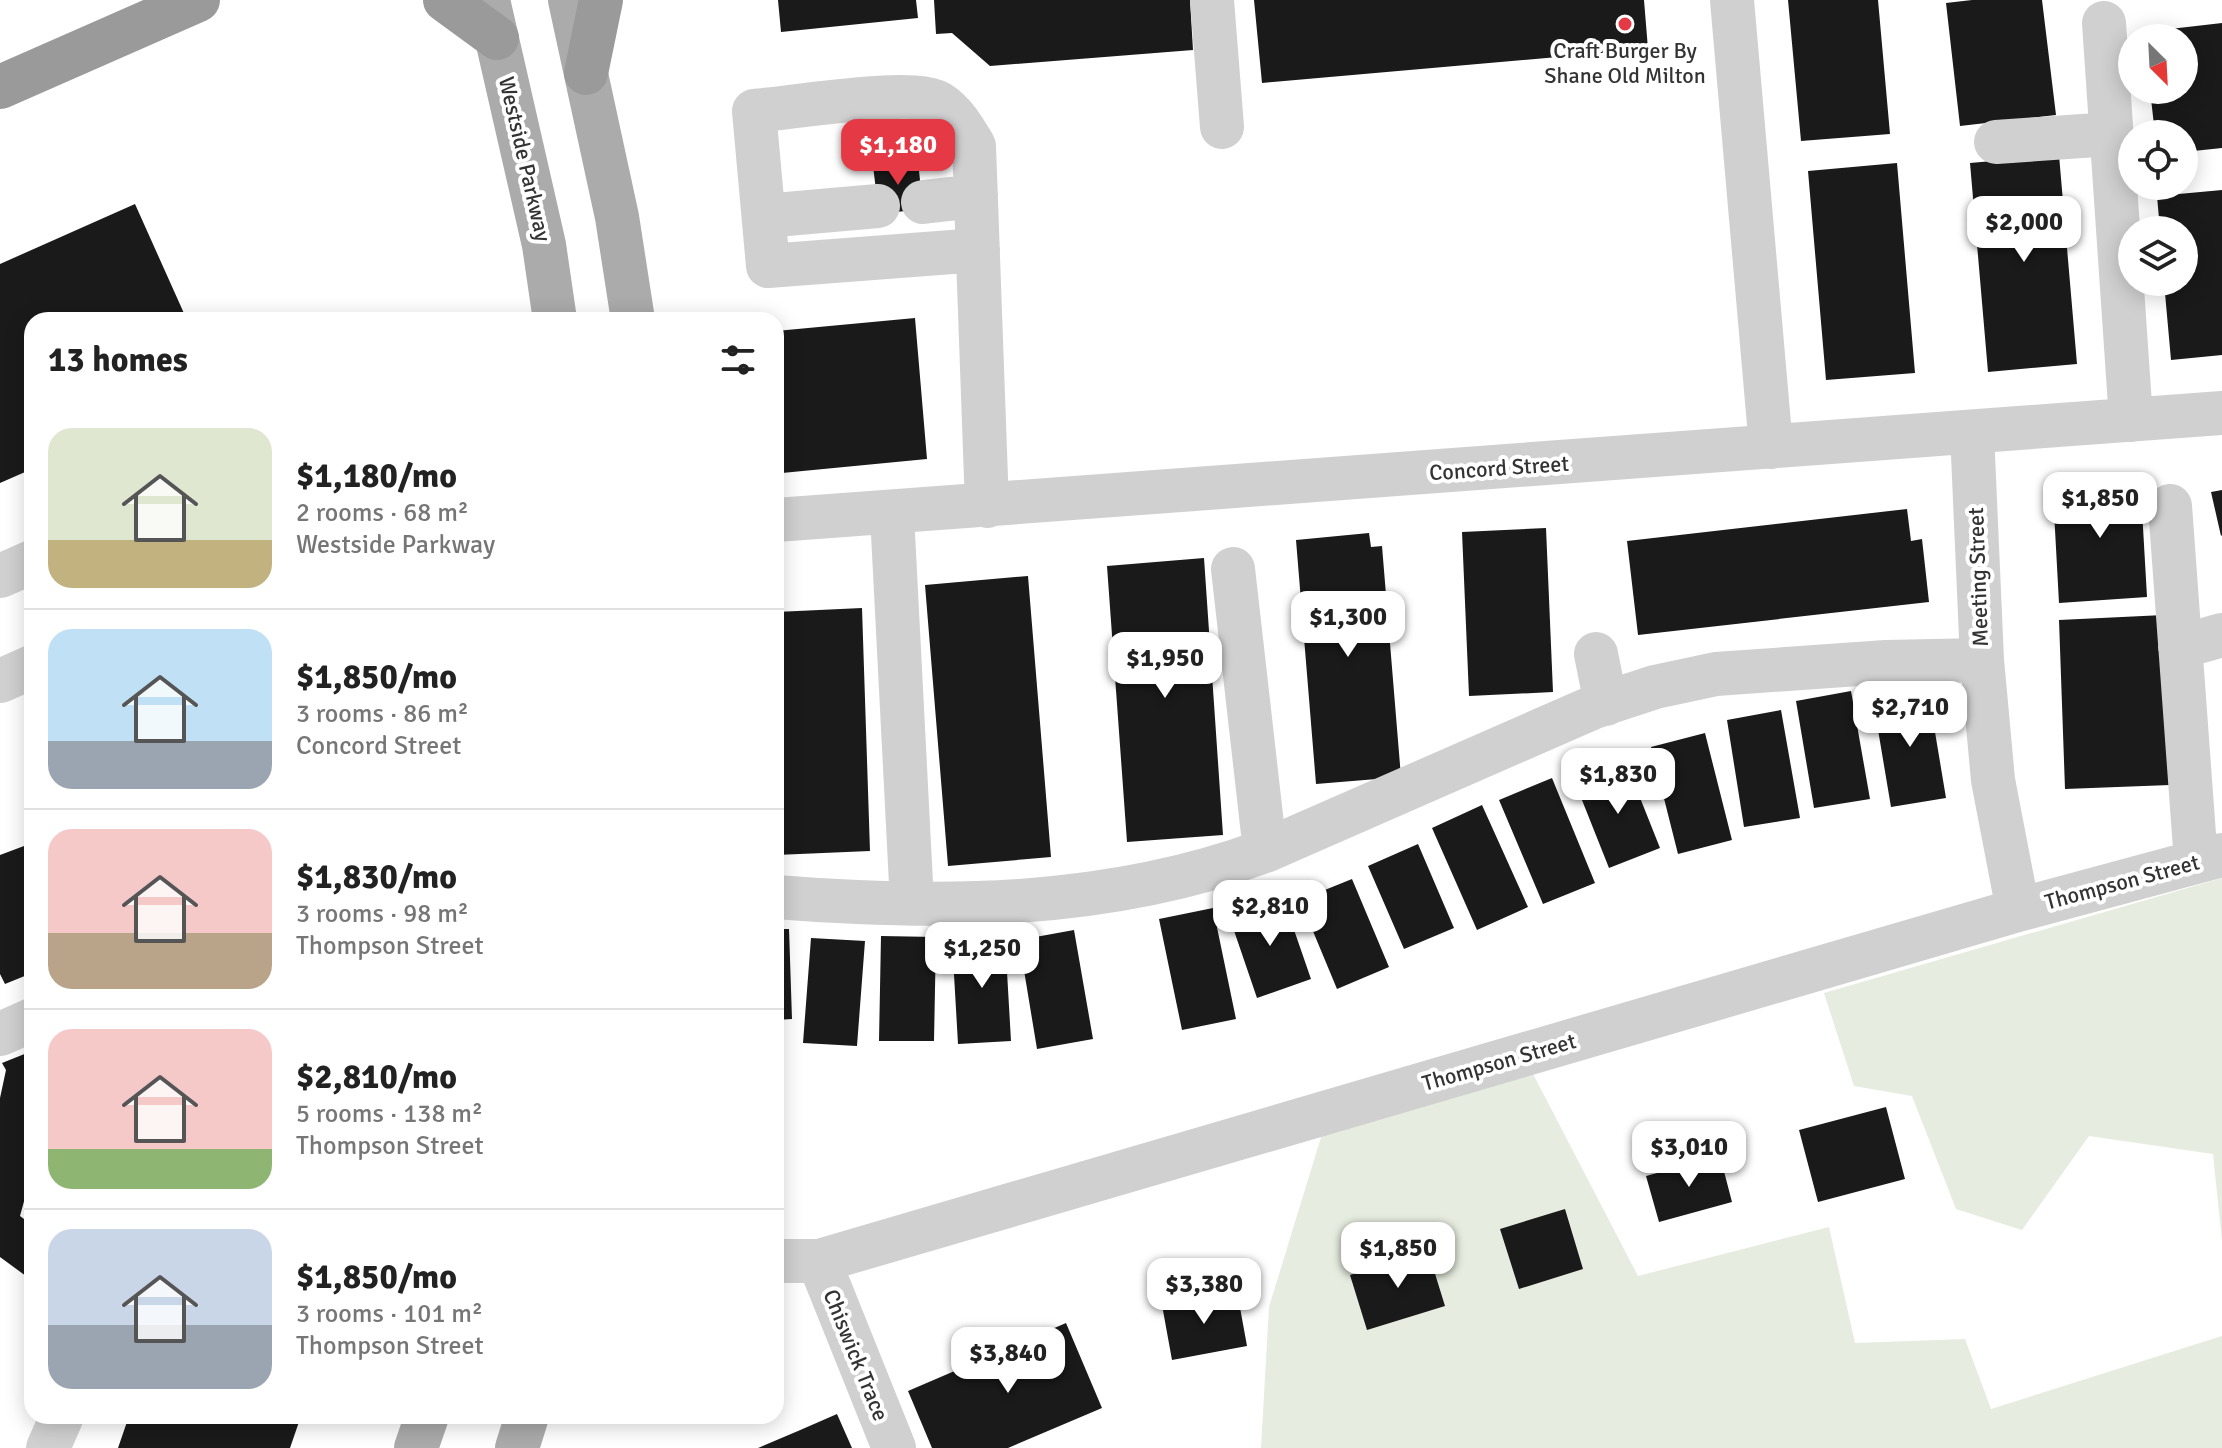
<!DOCTYPE html>
<html lang="en">
<head>
<meta charset="utf-8">
<style>
	:root { --surface:#fff; --page:#f6f6f6; --text:#222; --muted:#767676; --line:#e0e0e0; --accent:#e63946 }
	body { margin:0; font-family:Signika,sans-serif; background:var(--page); color:var(--text); height:100vh; display:flex; flex-direction:column; font-size:30px; white-space:nowrap }
	* { box-sizing:border-box; margin:0 }
	p { font-size:26px; color:var(--muted) }
	.icon { flex:none; width:44px; height:44px; fill:none; stroke:currentColor; stroke-width:2; stroke-linecap:round; stroke-linejoin:round }
	.map { position:relative; flex:1; overflow:hidden }
	.sheet { position:absolute; left:24px; top:312px; width:760px; height:1112px; display:flex; flex-direction:column; background:var(--surface); border-radius:24px; box-shadow:0 4px 20px #0003 }
	.sheet>* { flex:none }
	.needle { width:52px; rotate:156deg }
	.tools { position:absolute; left:2118px; top:24px; display:grid; gap:16px }
	.tools a { display:grid; place-items:center; width:80px; height:80px; border-radius:50%; background:var(--surface); box-shadow:0 4px 20px #0003; font-size:40px }
	.price { position:absolute; translate:-50% -68px; padding:0 18px; border-radius:16px; background:#fff; color:#222; font-size:26px; line-height:52px; filter:drop-shadow(0 2px 4px #0008) }
	.price::after { content:''; position:absolute; left:50%; top:48px; width:24px; height:18px; margin-left:-12px; background:inherit; clip-path:polygon(0 0,100% 0,50% 100%) }
	.price.current { background:var(--accent); color:#fff }
	ul { padding:0; list-style:none }
	li { display:flex; align-items:center; gap:24px; height:200px; padding:0 24px }
	li+li { border-top:2px solid var(--line) }
	li span { display:grid; place-items:center; flex:none; width:224px; height:160px; border-radius:24px; color:#555 }
	li>.icon { margin-inline-start:auto }
	span .icon { width:96px; height:96px; fill:#fffc; stroke-width:1 }
	li b { font-size:34px }
	h2 { display:flex; justify-content:space-between; align-items:center; height:96px; padding:0 24px; font-size:34px }
	.map>svg:first-child { display:block }
	.green { fill:#e6ecdf }
	.building { fill:#1a1a1a }
	.lines { fill:none; stroke-linecap:round; stroke-linejoin:round }
	.minor { stroke:#d0d0d0; stroke-width:44 }
	.major { stroke:#ababab; stroke-width:44 }
	.highway { stroke:#9a9a9a; stroke-width:44 }
	.poi-dot { fill:#e63946; stroke:#fff; stroke-width:3 }
	.labels { text-anchor:middle; dominant-baseline:central; stroke-width:8; stroke-linejoin:round; paint-order:stroke }
	.poi-label { font-size:22px; fill:#333; stroke:#fff }
	.street-label { font-size:22px; fill:#333; stroke:#fff }
</style>
</head>
<body>
<div class="map">
<svg width="2222" height="1448" viewBox="0 0 2222 1448">
	<rect width="100%" height="100%" fill="#fff"/>
	<path class="green" d="M2222,878v363l-9,-87 -124,-18 -67,94 -66,-21 -44,-113 -58,-10 -30,-93z
		M1532,1072l106,204 191,-49 26,116 110,-4 26,70 231,-73v112h-961l8,-141 53,-173z"/>
	<path class="building" d="M778,0h138l2,18 -137,14z
		M934,0h256l3,50 -203,16 -38,-33 -16,1z
		M1254,0h390l4,49 -386,34z
		M1788,0h90l12,134 -89,7z
		M1972,0h70l14,115 -96,11 -14,-123z
		M2222,23v125l-38,4v-18h-29l-5,-44h34v-52h-40v-6z
		M2059,155l18,209 -89,8 -18,-209z
		M918,161l5,48 -44,5 -6,-48z
		M1897,163l18,210 -89,7 -18,-209z
		M2222,190v165l-51,5 -7,-78h20v-52h-24l-3,-34z
		M135,204l52,116h-155v149l-32,14v-219z
		M915,318l12,141 -145,14 -6,-69v-73z
		M2140,475l7,122 -88,6 -6,-110 19,-2v-11z
		M2222,490v45l-1,1 -10,-44z
		M1907,509l4,32 11,-2 7,63 -291,33 -11,-94z
		M1546,528l7,164 -84,4 -7,-164z
		M1369,533l2,14 11,-1 19,231 -85,7 -20,-244z
		M1204,558l19,277 -96,7 -20,-276z
		M1028,576l23,281 -103,9 -23,-281z
		M862,608l8,243 -94,4v-243z
		M2164,615l6,170 -105,4 -6,-169z
		M1928,690l18,108 -55,9 -18,-107z
		M1851,691l19,108 -56,9 -18,-107z
		M1781,710l19,108 -56,9 -17,-107z
		M1705,733l27,107 -54,14 -27,-107z
		M1627,765l33,83 -51,20 -33,-83z
		M1552,778l43,105 -52,21 -44,-104z
		M1482,805l46,102 -51,23 -45,-102z
		M32,843v130l-27,11 -5,-10v-119z
		M1418,844l36,84 -50,21 -36,-83z
		M1352,879l37,88 -52,22 -37,-89z
		M1283,898l28,81 -54,19 -28,-82z
		M1213,908l23,111 -54,11 -23,-111z
		M776,929h13l3,90 -16,1z
		M1074,930l19,109 -56,10 -18,-109z
		M881,936l55,1 -2,104h-55z
		M1005,937l6,104 -53,3 -6,-104z
		M811,938l54,3 -8,105 -54,-3z
		M32,1051v121l-12,44 12,9 -2,54 -30,-22v-159l6,-28 -4,-7z
		M1886,1107l19,72 -87,23 -19,-72z
		M1720,1156l12,46 -73,20 -13,-46z
		M1565,1209l18,60 -64,20 -19,-60z
		M1428,1251l17,55 -78,24 -17,-55z
		M1237,1291l10,55 -75,14 -10,-55z
		M1066,1323l36,85 -94,40h-76l-24,-57z
		M837,1414l15,34h-94l40,-17z
		M129,1416h172l-11,32h-172z"/>
	<g class="lines">
		<path class="minor" d="M1212,0l10,127
			M1732,0l39,447
			M2104,23l27,397
			M1996,142l115,-8
			M923,202l53,-6
			M764,216l114,-10
			M978,250l-210,16 -14,-155c36,-3 159,-24 185,-8 16,10 26,28 35,43l13,360
			M1972,432l10,228 11,120 25,130
			M2170,506l26,356
			M892,514l20,389
			M776,520l1446,-107
			M1233,569l32,282
			M0,576l32,-14
			M2180,647l42,-12
			M1596,654l10,50
			M0,681l32,-14
			M776,897c165,13 332,12 489,-46l329,-144 61,-20 61,-13 170,-12 96,-2
			M0,1034l32,-14
			M776,1261h43l1199,-351 204,-55
			M819,1261l75,187
			M48,1448l14,-32"/>
		<path class="major" d="M488,0l56,245 11,75
			M570,0l47,217 16,103
			M416,1448l11,-32
			M517,1448l10,-32"/>
		<path class="highway" d="M445,0l52,38
			M586,73l15,-73
			M0,87l198,-87"/>
	</g>
	<circle class="poi-dot" cx="1625" cy="24" r="8"/>
	<g class="labels">
		<g class="poi-label">
			<text x="1625" y="50">Craft Burger By<tspan x="1625" dy="25">Shane Old Milton</tspan></text>
		</g>
		<g class="street-label">
			<text transform="translate(525 159) rotate(77)">Westside Parkway</text>
			<text transform="translate(1499 468) rotate(-4)">Concord Street</text>
			<text transform="translate(1978 577) rotate(-92)">Meeting Street</text>
			<text transform="translate(2122 882) rotate(-15)">Thompson Street</text>
			<text transform="translate(1499 1062) rotate(-16)">Thompson Street</text>
			<text transform="translate(856 1355) rotate(68)">Chiswick Trace</text>
		</g>
	</g>
</svg>
<div class="tools">
<a><svg class="needle" viewBox="-14 -14 28 28"><path d="M0-13l5 13h-10z" fill="#e53935"/><path d="M0 13l5-13h-10z" fill="#767676"/></svg></a>
<a><svg class="icon" aria-label="locate" viewBox="0 0 24 24"><circle cx="12" cy="12" r="6"/><path d="M12 2v4M12 18v4M2 12h4M18 12h4"/></svg></a>
<a><svg class="icon" aria-label="layers" viewBox="0 0 24 24"><path d="M12 4l9 5-9 5-9-5zM3 14l9 5 9-5"/></svg></a>
</div>
<b class="price current" style="left:898px;top:187px">$1,180</b>
<b class="price" style="left:2024px;top:264px">$2,000</b>
<b class="price" style="left:2100px;top:540px">$1,850</b>
<b class="price" style="left:1348px;top:659px">$1,300</b>
<b class="price" style="left:1165px;top:700px">$1,950</b>
<b class="price" style="left:1910px;top:749px">$2,710</b>
<b class="price" style="left:1618px;top:816px">$1,830</b>
<b class="price" style="left:1270px;top:948px">$2,810</b>
<b class="price" style="left:982px;top:990px">$1,250</b>
<b class="price" style="left:1689px;top:1189px">$3,010</b>
<b class="price" style="left:1398px;top:1290px">$1,850</b>
<b class="price" style="left:1204px;top:1326px">$3,380</b>
<b class="price" style="left:1008px;top:1395px">$3,840</b>
<section class="sheet">
<h2>13 homes<svg class="icon" aria-label="filters" viewBox="0 0 24 24"><path d="M4 7h16M4 17h16"/><circle cx="9" cy="7" r="2"/><circle cx="15" cy="17" r="2"/></svg></h2>
<ul>
<li><span style="background:linear-gradient(#dfe7d0 70%,#c2b280 0)"><svg class="icon" aria-label="home" viewBox="0 0 24 24"><path d="M3 11l9-7 9 7M6 9v11h12V9"/></svg></span><div><b>$1,180/mo</b><p>2 rooms · 68 m²</p><p>Westside Parkway</p></div></li>
<li><span style="background:linear-gradient(#bfe0f5 70%,#9aa5b1 0)"><svg class="icon" aria-label="home" viewBox="0 0 24 24"><path d="M3 11l9-7 9 7M6 9v11h12V9"/></svg></span><div><b>$1,850/mo</b><p>3 rooms · 86 m²</p><p>Concord Street</p></div></li>
<li><span style="background:linear-gradient(#f6c9c9 65%,#b9a48a 0)"><svg class="icon" aria-label="home" viewBox="0 0 24 24"><path d="M3 11l9-7 9 7M6 9v11h12V9"/></svg></span><div><b>$1,830/mo</b><p>3 rooms · 98 m²</p><p>Thompson Street</p></div></li>
<li><span style="background:linear-gradient(#f6c9c9 75%,#8fb573 0)"><svg class="icon" aria-label="home" viewBox="0 0 24 24"><path d="M3 11l9-7 9 7M6 9v11h12V9"/></svg></span><div><b>$2,810/mo</b><p>5 rooms · 138 m²</p><p>Thompson Street</p></div></li>
<li><span style="background:linear-gradient(#c9d6e8 60%,#9aa5b1 0)"><svg class="icon" aria-label="home" viewBox="0 0 24 24"><path d="M3 11l9-7 9 7M6 9v11h12V9"/></svg></span><div><b>$1,850/mo</b><p>3 rooms · 101 m²</p><p>Thompson Street</p></div></li>
</ul>
</section>
</div>
</body>
</html>
